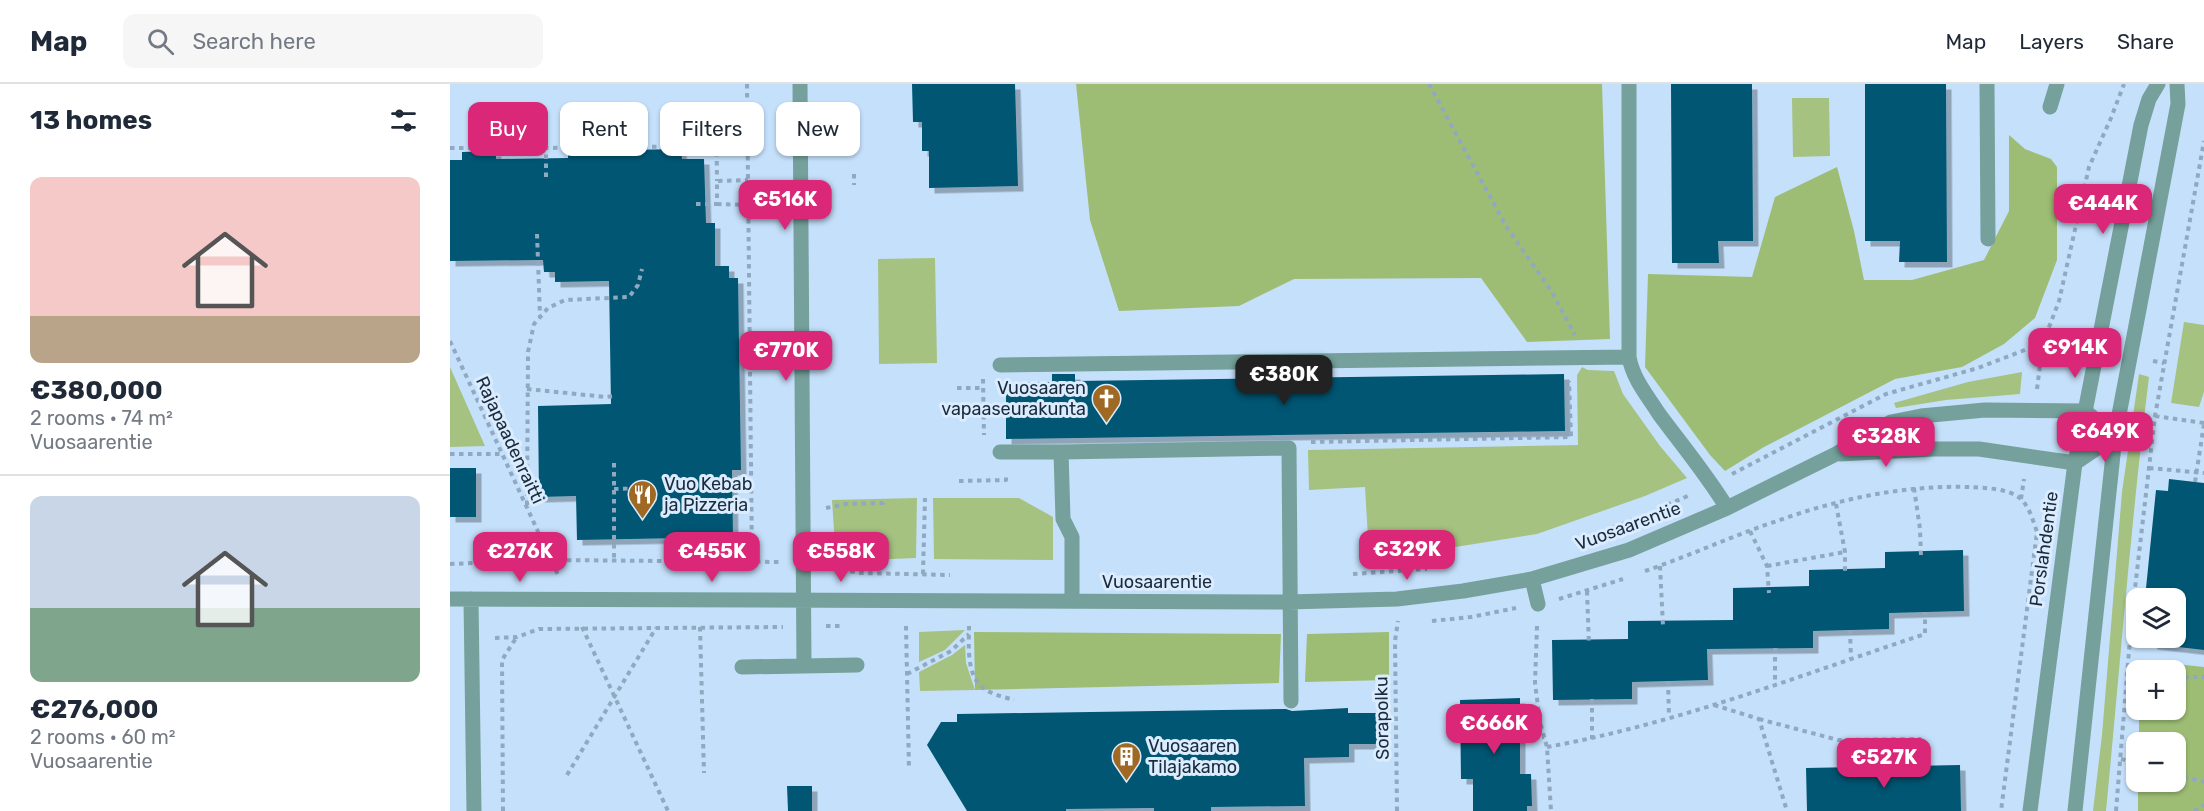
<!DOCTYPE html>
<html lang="en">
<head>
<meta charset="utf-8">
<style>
	:root { --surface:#fff; --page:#f6f6f7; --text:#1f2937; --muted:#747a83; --line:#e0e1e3; --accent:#db2777 }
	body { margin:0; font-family:Rubik,sans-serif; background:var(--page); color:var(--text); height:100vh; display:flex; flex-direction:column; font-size:22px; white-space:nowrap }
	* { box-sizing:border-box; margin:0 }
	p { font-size:20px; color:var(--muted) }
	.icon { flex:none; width:33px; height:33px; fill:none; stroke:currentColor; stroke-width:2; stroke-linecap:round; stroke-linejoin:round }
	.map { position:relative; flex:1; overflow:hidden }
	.side { display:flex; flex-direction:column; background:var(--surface); width:450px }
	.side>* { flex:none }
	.hud { position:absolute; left:18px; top:18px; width:570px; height:54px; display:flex; gap:12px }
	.controls { position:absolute; left:1676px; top:504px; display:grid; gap:12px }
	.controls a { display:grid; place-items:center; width:60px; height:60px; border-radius:12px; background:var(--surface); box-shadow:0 2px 4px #0004; font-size:30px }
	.price { position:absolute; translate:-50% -51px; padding:0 14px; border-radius:12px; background:var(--accent); color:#fff; font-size:20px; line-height:39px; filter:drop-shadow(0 2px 3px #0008) }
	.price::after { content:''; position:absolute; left:50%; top:36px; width:18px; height:14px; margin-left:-9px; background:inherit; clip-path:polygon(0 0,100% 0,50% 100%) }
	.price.on { background:#222; color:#fff }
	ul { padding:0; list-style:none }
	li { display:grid; align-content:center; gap:12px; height:318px; padding:0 30px }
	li+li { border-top:2px solid var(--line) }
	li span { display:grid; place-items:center; height:186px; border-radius:12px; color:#555 }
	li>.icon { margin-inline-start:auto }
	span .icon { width:108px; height:108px; fill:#fffc; stroke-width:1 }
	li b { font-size:26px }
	h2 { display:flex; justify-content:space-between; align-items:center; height:72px; padding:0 30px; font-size:26px }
	.pill { padding:0 21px; border-radius:12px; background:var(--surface); box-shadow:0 2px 4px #0004; font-size:21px; line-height:54px }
	.pill.on { background:var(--accent); color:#fff }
	header { display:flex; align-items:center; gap:36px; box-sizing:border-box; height:84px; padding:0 30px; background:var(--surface); border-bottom:2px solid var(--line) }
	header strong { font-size:28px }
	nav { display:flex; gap:33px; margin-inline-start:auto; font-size:21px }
	.search { width:420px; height:54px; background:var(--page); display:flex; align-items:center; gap:15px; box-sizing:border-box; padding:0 21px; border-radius:12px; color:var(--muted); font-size:22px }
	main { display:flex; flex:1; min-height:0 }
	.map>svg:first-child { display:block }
	.green { fill:#a5c281 }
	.forest { fill:#9dbd74 }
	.building { fill:#015773; filter:url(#shadow) }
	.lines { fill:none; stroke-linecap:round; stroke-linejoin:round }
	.path { stroke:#90a8c0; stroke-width:4; stroke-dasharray:4.5 4.5; stroke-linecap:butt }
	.minor { stroke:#75a09b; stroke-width:15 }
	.labels { text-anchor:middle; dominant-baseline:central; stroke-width:6; stroke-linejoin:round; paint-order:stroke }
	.poi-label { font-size:18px; fill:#192b3c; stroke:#daecfe; text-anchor:start }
	.street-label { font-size:18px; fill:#192b3c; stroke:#daecfe }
</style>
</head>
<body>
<header>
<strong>Map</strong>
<div class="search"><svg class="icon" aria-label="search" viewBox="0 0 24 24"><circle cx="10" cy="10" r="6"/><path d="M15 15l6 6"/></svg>Search here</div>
<nav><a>Map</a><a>Layers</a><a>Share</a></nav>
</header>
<main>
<section class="side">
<h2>13 homes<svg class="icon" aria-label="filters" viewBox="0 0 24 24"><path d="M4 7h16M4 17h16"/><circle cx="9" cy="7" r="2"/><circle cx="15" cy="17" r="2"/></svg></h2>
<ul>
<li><span style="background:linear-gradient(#f6c9c9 75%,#b9a48a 0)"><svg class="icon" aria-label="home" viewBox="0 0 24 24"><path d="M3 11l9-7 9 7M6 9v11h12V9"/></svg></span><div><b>€380,000</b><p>2 rooms · 74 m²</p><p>Vuosaarentie</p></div></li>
<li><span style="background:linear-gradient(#c9d6e8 60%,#7fa58c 0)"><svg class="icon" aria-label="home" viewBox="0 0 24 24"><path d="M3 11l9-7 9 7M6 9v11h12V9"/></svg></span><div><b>€276,000</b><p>2 rooms · 60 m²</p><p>Vuosaarentie</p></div></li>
</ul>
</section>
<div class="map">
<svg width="1754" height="727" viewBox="0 0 1754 727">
	<defs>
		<filter id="shadow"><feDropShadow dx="5.5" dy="5.5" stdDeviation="0" flood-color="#0004"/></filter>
	</defs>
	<rect width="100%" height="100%" fill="#c5e0fb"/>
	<path class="green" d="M1342,14h37l1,58 -37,1z
		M485,174l2,105 -58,1 -1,-105z
		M1734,238l20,3v67l-5,15 -28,-4z
		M0,283l35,79 -35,1z
		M1132,283l6,3 26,1 9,23 37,52 27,32 -42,18 -108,38 -88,14 -80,7 -4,-68 -56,3 -1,-40 270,-5 -1,-70z
		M1572,288l-2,22 -74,6 -50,8 -2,-5 74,-21z
		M1689,290l10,3c-18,145 -29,289 -43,434h-13l9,-76 20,-243z
		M467,414l-1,60 -49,2 -21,-5 -11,-10 -3,-45z
		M483,414h86l34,19v43l-119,-1z
		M515,546l-20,20 -26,12v-30z
		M515,561l1,18 9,27 -55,1 -1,-19 33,-17z"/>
	<path class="forest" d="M626,0h526l8,255 -83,3 -46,-64 -187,1 -55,27 -120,5 -29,-91z
		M1559,51l16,14 26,10 6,8v93l-22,58 -31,26 -42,23 -67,12 -131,68 -39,24 -15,-16 -65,-88 3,-93 104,3 23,-80 62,-30 17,64 10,49h48l72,-20 25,-49z
		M524,548l307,2 -2,49 -304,7z
		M939,548v48l-84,2 2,-48z
		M1690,576l64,7v144h-66v-29h37v-40h-36v-32h36v-40h-35z"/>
	<path class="building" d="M462,0h103l3,102 -89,2v-37h-7v-29h-9z
		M1221,0h81l1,157h-35l1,22h-47z
		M1415,0h81l1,178h-48l1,-21h-35z
		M231,65l1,10h22l2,64h9v43h14v12h9l3,192h-9l1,67 -156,3 -1,-44 -37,1 -1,-91 73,-2 -2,-123 -54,1v-10h-11l-1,-12 -93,1v-101h12v-8l34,-1v8l72,-1v-7z
		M602,290h23v7l489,-7 1,57 -559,8v-56l46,-1z
		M0,384h26v49h-26z
		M1719,395l35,4v167l-52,-6v-6h23v-40h-30l11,-108 12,1z
		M1513,466l1,61 -75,2v16l-76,2v17l-106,1 1,31 -76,2v17l-79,1 -1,-60 76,-1v-18l105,-1v-32l76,-2v-16l76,-2v-16z
		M1070,614v76h11l1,32h-5v5h-54v-32h-12l-1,-79z
		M898,624v5h30l1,31h-30v13l-45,1 1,48 -94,1v4h-57v-3l-88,1v2h-99l-40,-66 14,-23h16v-8l329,-5 6,2z
		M1510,681l1,46h-154l-1,-43z
		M337,702h25v25h-24z"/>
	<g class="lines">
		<path class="path" d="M297,0l5,477
			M979,0l77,142 46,66 23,43
			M266,23l1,74
			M0,64h96
			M404,90v11
			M96,93v-29l171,-2
			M246,120h21v-23l31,-1
			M267,120l32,1
			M87,150l3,82
			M0,257l109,236
			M1703,277l11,2
			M533,295l1,56
			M507,304h26
			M77,305l79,8 8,-1
			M1587,305l6,-46 16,-42 30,-134 22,-49 13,-34
			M1705,332l49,7
			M861,358l260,-5 -2,-56
			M0,370h52
			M164,379v98
			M1699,384l55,5
			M1282,390l154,-80 92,-26 65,-25 31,5
			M509,397l47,-1v-6
			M1745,398l9,-58
			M1464,404l6,41 1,28
			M164,405l36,-1v-6
			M1571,415l3,-20
			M1386,420l9,48v23
			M77,421l1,-153 6,-28 14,-16 17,-8 64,-3 9,-12 4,-16
			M1217,421l23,-10
			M376,424l20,-4 37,-1 2,-4
			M1162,444l24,-9
			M1300,447l17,35 2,27
			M376,478h4l11,8 20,3 89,2
			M0,480l101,-4 231,2
			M1210,482l3,60
			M1317,482l78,-14
			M1195,487c44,-15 87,-35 132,-50 61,-22 127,-36 192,-34 16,1 39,1 52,12 9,9 12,22 16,33l-36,279
			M473,490l2,-76
			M903,490l74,-5
			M1137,507l2,54
			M1109,515l64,-20
			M982,537l39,-4 45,-9
			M376,542h17
			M456,542l3,144
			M519,542c0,18 -3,48 13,61 8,7 22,10 32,13
			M1087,542l-2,57 5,39 7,25 4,64
			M132,543l86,184
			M250,543l4,146
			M1400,546l1,29
			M45,554l22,-1 22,-8 244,-2
			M1325,564v35
			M457,590l44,-23 18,-17
			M1725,593h29
			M1218,597l1,36
			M1142,615v40
			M1676,617l10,-8
			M1264,621l45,14 28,92
			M1309,635l79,21 82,-1 2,33
			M1065,654l29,-1
			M1395,656l1,34
			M1097,663c129,-23 254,-72 378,-113v-22
			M1671,675l15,4
			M1725,690l29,8
			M117,691l89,-147
			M53,727l-1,-151 14,-22
			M947,727l-2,-170 3,-20
			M1666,727l16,-197 23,-198 49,-275
			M1744,727l10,-6"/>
		<path class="minor" d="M350,0l4,582
			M1179,0v273c4,22 18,38 30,57 23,31 48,61 68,94
			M1537,0l1,155
			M1600,23l7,-23
			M550,281l629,-8
			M550,368h61
			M1390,370l93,-5h46l96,14 40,-27
			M1082,495l6,25
			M0,515l839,3 108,-3 66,-8 69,-12 97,-29 98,-42 109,-54 55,-32 30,-6 64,-6 100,1 30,25
			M21,515l3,212
			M622,517v-64l-9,-18 -2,-67 228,-4 2,253
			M292,583l115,-2
			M1580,727l45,-348 66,-338 8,-26 9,-15
			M1625,727l40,-375 63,-332 -1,-20"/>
	</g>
	<defs>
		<symbol id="church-pin" viewBox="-11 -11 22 30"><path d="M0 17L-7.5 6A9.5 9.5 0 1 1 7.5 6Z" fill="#9f6823" stroke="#daecfe"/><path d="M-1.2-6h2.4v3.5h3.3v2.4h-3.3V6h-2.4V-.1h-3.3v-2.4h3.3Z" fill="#fff"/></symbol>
		<symbol id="restaurant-pin" viewBox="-11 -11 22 30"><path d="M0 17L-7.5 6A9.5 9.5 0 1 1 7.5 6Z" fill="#9f6823" stroke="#daecfe"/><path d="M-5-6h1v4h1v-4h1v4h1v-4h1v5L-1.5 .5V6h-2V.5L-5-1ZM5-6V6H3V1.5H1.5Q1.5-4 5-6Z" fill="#fff"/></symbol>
		<symbol id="building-pin" viewBox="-11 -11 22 30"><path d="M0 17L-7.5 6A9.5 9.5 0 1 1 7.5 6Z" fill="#9f6823" stroke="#daecfe"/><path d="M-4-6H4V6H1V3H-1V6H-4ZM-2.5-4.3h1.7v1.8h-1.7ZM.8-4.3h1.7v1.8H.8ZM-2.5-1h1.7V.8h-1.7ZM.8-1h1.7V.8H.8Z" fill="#fff"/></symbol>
	</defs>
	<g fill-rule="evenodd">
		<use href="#church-pin" x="640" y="298" width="33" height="45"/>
		<use href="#restaurant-pin" x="176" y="394" width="33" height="45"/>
		<use href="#building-pin" x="660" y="656" width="33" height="45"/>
	</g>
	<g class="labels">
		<g class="poi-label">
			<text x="636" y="304" text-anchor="end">Vuosaaren<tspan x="636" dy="21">vapaaseurakunta</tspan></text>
			<text x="214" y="400">Vuo Kebab<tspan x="214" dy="21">ja Pizzeria</tspan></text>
			<text x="698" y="662">Vuosaaren<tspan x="698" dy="21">Tilajakamo</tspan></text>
		</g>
		<g class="street-label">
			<text transform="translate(60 356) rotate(65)">Rajapaadenraitti</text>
			<text transform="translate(1178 442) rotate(-20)">Vuosaarentie</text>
			<text transform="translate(1594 465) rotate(-82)">Porslahdentie</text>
			<text x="707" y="498">Vuosaarentie</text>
			<text transform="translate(932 634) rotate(-91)">Sorapolku</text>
		</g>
	</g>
</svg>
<div class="controls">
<a><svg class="icon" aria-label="layers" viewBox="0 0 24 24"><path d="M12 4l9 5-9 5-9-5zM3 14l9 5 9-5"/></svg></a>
<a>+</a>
<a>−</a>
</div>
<b class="price" style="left:335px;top:147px">€516K</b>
<b class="price" style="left:1653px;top:151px">€444K</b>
<b class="price" style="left:1625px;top:295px">€914K</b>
<b class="price" style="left:336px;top:298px">€770K</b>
<b class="price on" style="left:834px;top:322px">€380K</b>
<b class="price" style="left:1655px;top:379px">€649K</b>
<b class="price" style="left:1436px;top:384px">€328K</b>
<b class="price" style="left:957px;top:497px">€329K</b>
<b class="price" style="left:70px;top:499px">€276K</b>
<b class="price" style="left:262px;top:499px">€455K</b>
<b class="price" style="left:391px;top:499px">€558K</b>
<b class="price" style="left:1044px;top:671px">€666K</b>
<b class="price" style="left:1434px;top:705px">€527K</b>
<div class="hud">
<a class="pill on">Buy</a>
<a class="pill">Rent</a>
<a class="pill">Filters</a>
<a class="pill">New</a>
</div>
</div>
</main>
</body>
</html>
